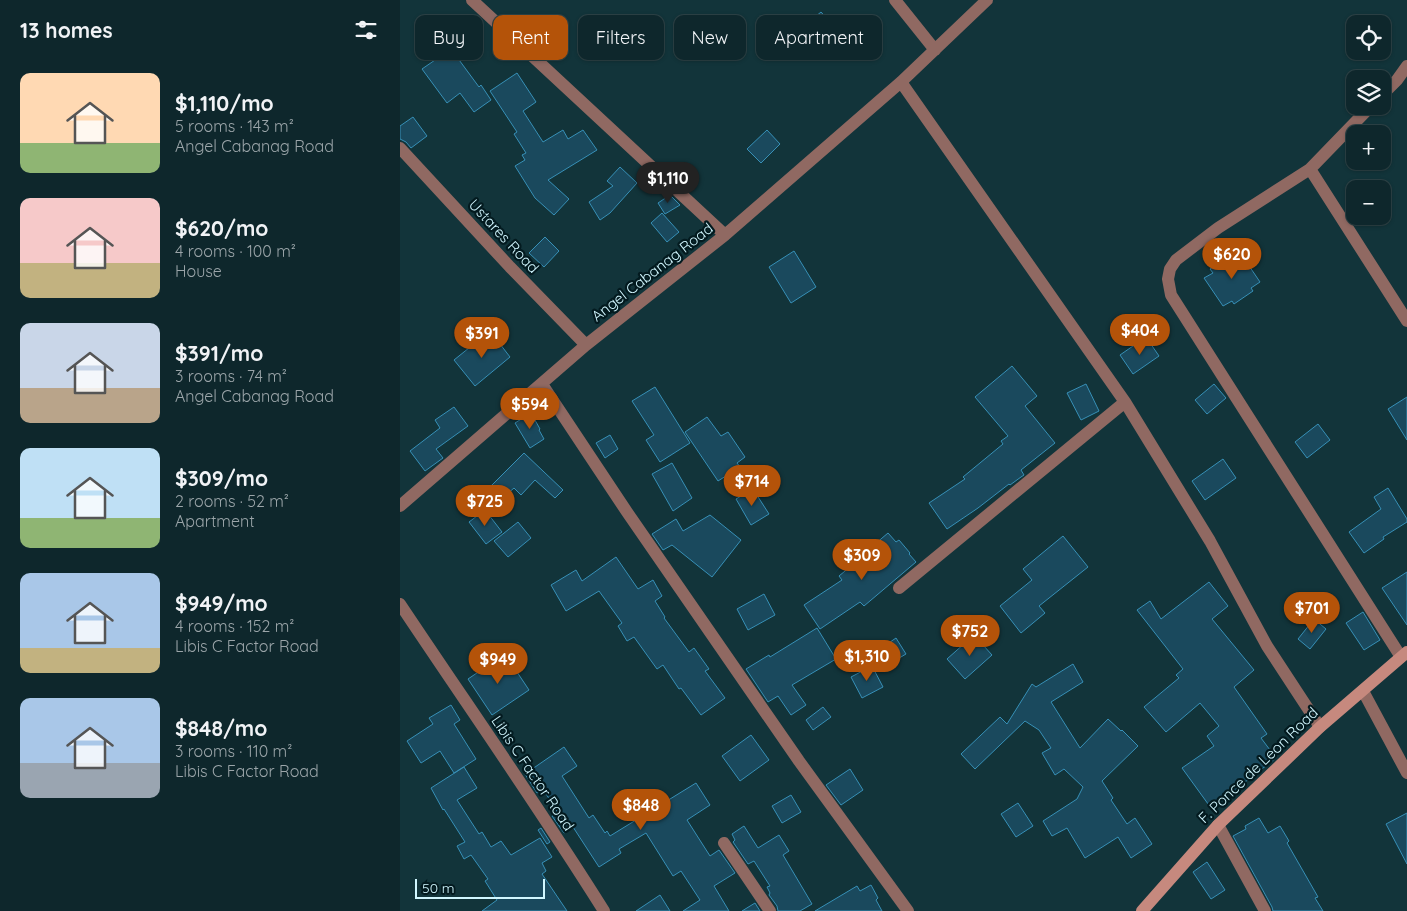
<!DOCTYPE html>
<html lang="en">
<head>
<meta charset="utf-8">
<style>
	:root { --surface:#0e272c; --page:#172f34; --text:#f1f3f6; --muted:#9ba5a9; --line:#2e4448; --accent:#b45309 }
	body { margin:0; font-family:Quicksand,sans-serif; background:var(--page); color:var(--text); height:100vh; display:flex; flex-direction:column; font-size:19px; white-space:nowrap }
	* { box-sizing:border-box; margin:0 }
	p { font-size:16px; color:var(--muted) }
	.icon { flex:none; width:28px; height:28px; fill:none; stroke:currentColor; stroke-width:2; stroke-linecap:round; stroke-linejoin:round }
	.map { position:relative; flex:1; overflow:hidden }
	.details { display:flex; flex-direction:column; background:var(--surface); width:400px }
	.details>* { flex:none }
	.top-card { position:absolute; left:15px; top:15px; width:475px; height:45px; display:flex; gap:10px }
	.fabs { position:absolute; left:946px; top:15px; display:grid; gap:10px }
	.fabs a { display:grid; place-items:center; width:45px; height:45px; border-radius:10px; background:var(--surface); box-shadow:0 1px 4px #0004,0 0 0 1px var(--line); font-size:25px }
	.scale { position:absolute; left:15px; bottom:12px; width:130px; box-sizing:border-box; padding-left:5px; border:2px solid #d1f7ff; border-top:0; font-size:14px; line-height:18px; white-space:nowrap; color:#d1f7ff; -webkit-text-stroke:4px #031a1f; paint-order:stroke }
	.price { position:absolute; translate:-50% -42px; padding:0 11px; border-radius:18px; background:var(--accent); color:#fff; font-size:16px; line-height:32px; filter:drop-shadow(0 1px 2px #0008) }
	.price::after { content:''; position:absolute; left:50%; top:30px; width:15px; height:11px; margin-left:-8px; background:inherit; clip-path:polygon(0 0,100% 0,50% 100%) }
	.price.selected { background:#222; color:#fff }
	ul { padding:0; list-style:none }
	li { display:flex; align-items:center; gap:15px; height:125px; padding:0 20px }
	li span { display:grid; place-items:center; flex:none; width:140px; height:100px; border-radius:10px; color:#555 }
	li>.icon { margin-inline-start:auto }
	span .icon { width:60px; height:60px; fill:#fffc; stroke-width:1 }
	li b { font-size:21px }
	h2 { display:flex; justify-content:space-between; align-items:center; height:60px; padding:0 20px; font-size:21px }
	.tag { padding:0 18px; border-radius:10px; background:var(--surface); box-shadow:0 1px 4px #0004,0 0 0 1px var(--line); font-size:18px; line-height:45px }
	.tag.selected { background:var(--accent); color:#fff }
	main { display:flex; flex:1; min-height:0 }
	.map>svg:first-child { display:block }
	.building { fill:#1a495d; stroke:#3790b7 }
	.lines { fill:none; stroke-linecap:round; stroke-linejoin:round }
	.street { stroke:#906962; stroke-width:12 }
	.secondary { stroke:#c6897e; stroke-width:12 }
	.labels { text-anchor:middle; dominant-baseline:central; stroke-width:4.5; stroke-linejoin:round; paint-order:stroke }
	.street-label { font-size:15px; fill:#d1f7ff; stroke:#031a1f }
</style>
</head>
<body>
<main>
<section class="details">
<h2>13 homes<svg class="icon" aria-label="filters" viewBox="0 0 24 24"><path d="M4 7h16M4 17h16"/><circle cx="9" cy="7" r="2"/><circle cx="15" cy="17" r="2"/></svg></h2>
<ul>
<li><span style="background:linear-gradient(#ffd9b3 70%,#8fb573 0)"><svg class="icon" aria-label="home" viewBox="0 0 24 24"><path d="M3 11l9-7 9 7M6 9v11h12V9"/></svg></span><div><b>$1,110/mo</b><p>5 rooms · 143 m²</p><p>Angel Cabanag Road</p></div></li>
<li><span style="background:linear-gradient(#f6c9c9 65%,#c2b280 0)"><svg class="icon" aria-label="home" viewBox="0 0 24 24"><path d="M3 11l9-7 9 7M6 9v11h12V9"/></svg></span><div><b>$620/mo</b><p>4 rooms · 100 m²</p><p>House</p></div></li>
<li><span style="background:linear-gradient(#c9d6e8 65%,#b9a48a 0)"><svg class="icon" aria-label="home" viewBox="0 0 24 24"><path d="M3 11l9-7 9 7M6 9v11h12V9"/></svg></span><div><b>$391/mo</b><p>3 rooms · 74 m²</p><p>Angel Cabanag Road</p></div></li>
<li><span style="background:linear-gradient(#bfe0f5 70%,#8fb573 0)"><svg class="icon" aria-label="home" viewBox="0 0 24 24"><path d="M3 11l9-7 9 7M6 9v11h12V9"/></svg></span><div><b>$309/mo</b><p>2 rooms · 52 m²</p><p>Apartment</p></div></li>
<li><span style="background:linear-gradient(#a9c7e8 75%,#c2b280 0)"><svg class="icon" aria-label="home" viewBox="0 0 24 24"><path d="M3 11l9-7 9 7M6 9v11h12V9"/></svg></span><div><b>$949/mo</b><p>4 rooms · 152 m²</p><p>Libis C Factor Road</p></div></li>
<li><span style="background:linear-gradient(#a9c7e8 65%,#9aa5b1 0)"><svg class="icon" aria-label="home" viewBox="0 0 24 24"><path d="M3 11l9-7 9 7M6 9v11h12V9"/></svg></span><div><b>$848/mo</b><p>3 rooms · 110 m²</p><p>Libis C Factor Road</p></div></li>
</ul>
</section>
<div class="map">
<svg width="1007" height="911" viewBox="0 0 1007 911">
	<rect width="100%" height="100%" fill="#12343a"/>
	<path class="building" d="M421,12l11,12 -12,10 -11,-12z
		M51,49l28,38 2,-2 10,15 -17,12 -14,-19 -13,10 -25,-34z
		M117,73l19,29 -13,9 20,31 20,-12 5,9 15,-9 14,20 -49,30 21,19 -15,16 -19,-17 -20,-32 10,-6 -3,-5 4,-2 -12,-19 3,-2 -27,-41z
		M13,117l14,19 -16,12 -5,-6 -6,-3v-13z
		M367,130l13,14 -19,19 -14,-14z
		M220,167l17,16 -27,30 -10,7 -11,-18 24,-16 -6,-5z
		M270,195l10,10 -15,9 -7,-11z
		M262,213l17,19 -12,10 -16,-19z
		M145,237l14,14 -15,16 -15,-14z
		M394,251l22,36 -25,16 -22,-36z
		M841,254l19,28 -9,6 2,3 -19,13 -2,-3 -9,5 -19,-28 9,-5 -3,-4 19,-13 3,4z
		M90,331l20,26 -35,29 -21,-26z
		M746,337l13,19 -26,18 -13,-19z
		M612,366l25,30 -12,10 30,37 -34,27 3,5 -3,2 -11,8 -1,-1 -31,24 -31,21 -18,-26 36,-24 -2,-2 40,-33 -2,-3 7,-5 -33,-39z
		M686,384l13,27 -18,9 -14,-27z
		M814,384l12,14 -19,16 -12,-14z
		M255,387l35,56 -30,19 -14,-22 8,-5 -22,-34z
		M1007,397v43l-19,-31z
		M54,407l14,19 -32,23 7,9 -18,13 -15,-20 30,-23 -5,-8z
		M131,413l9,16 -1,1 5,9 -14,9 -15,-25z
		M307,417l14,19 7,-4 17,25 -8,6 3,4 -22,14 -33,-49z
		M918,424l12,16 -23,18 -12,-16z
		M210,435l8,14 -13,9 -9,-15z
		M124,453l39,37 -8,8 -20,-18 -14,15 -7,-7 -23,20 -11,-12 13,-12z
		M823,459l13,19 -31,22 -13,-19z
		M272,463l20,35 -19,13 -21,-37z
		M988,488l19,31v3l-24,15 1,2 -20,14 -15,-21 32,-23 -7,-12z
		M353,489l16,25 -18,11 -15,-26z
		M85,510l17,22 -16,12 -17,-22z
		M310,515l31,25 -29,37 -40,-32 -9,5 -11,-16 24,-15 7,12z
		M118,522l13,16 -23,19 -14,-16z
		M488,533l8,9 3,-2 11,13 -1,1 7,8 -52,44 -4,-4 -40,27 -16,-24 38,-25 -3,-4 30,-25 -1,-1z
		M663,536l25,31 -49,39 6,7 -24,20 -21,-27 32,-26 -9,-11z
		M216,557l22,32 15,-9 9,16 -7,5 10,16 -1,1 25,34 5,-4 15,21 -4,2 20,27 -24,17 -20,-27 -2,1 -16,-24 -6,4 -23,-32 -7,4 -9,-15 4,-3 -23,-32 -33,20 -15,-26 25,-15 6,11z
		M1007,572v53l-25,-37z
		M809,582l19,24 -16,13 42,51 -20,17 33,47 -6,4 15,20 -40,31 1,1 -26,18 -29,-40 32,-22 -7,-10 12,-10 -19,-23 -34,29 -22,-25 35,-29 -3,-3 7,-6 -46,-59 13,-9 11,18z
		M364,594l11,21 -27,15 -11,-21z
		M963,612l17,28 -16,10 -18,-27z
		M914,619l12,10 -16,20 -12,-10z
		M417,628l19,31 -44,26 14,20 -15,10 -13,-19 -10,6 -22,-33 23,-14 1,2z
		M574,635l18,20 -27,24 -18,-20z
		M496,638l10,16 -17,10 -9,-15z
		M105,654l24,36 -37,25 -24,-36z
		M673,664l10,18 -32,20 29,46 28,-29 13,12 1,-1 16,16 -36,35 11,17 -2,2 16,24 8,-6 17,26 -21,14 -13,-21 -33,21 -18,-30 -15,8 -9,-15 34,-22 6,-12 -19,-18 -9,6 -13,-22 9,-5 -12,-18 -14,-9 -50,48 -14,-15 39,-37 7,7 25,-40 4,3z
		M472,666l11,21 -21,11 -11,-21z
		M51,705l9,15 -6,4 22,35 -22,14 -14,-22 -19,12 -14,-22 26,-17 -4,-6z
		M423,707l8,10 -18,13 -7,-10z
		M351,735l18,25 -29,21 -18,-25z
		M164,747l13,19 -15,10 27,42 4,-3 12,18 2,-2 3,5 86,-53 14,22 -23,15 23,36 9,-6 16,23 -21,13 15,25h-46l17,-11 -19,-29 -8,5 -27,-43 -27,16 2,4 -22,14 -26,-40 -9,6 -12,-17 6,-3 -15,-24 -6,4 -12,-19z
		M64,767l13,21 -20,12 22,34 3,-2 9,15 10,-6 10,14 29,-17 12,19 -10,6 4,8 -4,3 25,37h-85l15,-11 -12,-19 3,-2 -17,-24 -7,4 -7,-13 8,-4 -21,-33 -1,1 -12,-22z
		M450,769l13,21 -22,15 -15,-20z
		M391,795l10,17 -19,11 -10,-17z
		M618,803l15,23 -17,11 -15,-23z
		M1007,813v51l-21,-40z
		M859,818l9,15 12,-7 9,15 -2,2 31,54 -3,1 8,13h-50l-1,-4 -39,-71 13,-7 -1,-3z
		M344,826l14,22 21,-13 10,16 -6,4 29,49 -12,7h-22l-1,-5 -8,-11 1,-2 -3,-6 3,-1 -16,-25 -6,3 -15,-22 2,-2 -3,-6z
		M141,828l9,14 -3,2 -9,-14z
		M807,862l18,28 -14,9 -18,-27z
		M471,885l7,13 -2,2 6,11h-67l42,-25 3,5z
		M260,895l10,16h-34z
		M355,903l5,8h-18z"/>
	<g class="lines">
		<path class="street" d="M72,0l253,235
			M495,0l40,50
			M501,82l224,320 85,139 57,105 53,81
			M982,95l15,-15 10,-14
			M971,106l-61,63 -92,59 -42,32 -6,9 -2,10 3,16 230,362
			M0,148l110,119 76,78
			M910,169l97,152
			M142,384l85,128 172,249 109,150
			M0,506l186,-161 139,-110 176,-153 86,-82
			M499,588l226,-186
			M0,604c68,102 139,203 204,307
			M963,691l44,82
			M818,825l47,86
			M324,843l46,68"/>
		<path class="secondary" d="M742,911l76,-86 102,-98 87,-75"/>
	</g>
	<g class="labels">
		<g class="street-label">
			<text transform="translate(104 236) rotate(47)">Ustares Road</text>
			<text transform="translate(252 272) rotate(-38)">Angel Cabanag Road</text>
			<text transform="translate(858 765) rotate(-44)">F. Ponce de Leon Road</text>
			<text transform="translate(133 773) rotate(56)">Libis C Factor Road</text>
		</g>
	</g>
</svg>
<div class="fabs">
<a><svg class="icon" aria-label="locate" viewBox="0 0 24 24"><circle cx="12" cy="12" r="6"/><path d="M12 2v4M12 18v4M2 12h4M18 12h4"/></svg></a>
<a><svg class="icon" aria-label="layers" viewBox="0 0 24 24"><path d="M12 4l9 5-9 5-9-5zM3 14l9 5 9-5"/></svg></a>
<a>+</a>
<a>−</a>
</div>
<div class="scale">50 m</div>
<b class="price selected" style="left:268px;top:204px">$1,110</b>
<b class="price" style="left:832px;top:280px">$620</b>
<b class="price" style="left:740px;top:356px">$404</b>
<b class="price" style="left:82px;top:359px">$391</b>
<b class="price" style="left:130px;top:430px">$594</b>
<b class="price" style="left:352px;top:507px">$714</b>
<b class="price" style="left:85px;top:527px">$725</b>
<b class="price" style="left:462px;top:581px">$309</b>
<b class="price" style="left:912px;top:634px">$701</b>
<b class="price" style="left:570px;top:657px">$752</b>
<b class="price" style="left:467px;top:682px">$1,310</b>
<b class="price" style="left:98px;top:685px">$949</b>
<b class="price" style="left:241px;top:831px">$848</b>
<div class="top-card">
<a class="tag">Buy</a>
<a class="tag selected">Rent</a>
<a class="tag">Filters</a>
<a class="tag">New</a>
<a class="tag">Apartment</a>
</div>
</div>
</main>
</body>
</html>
